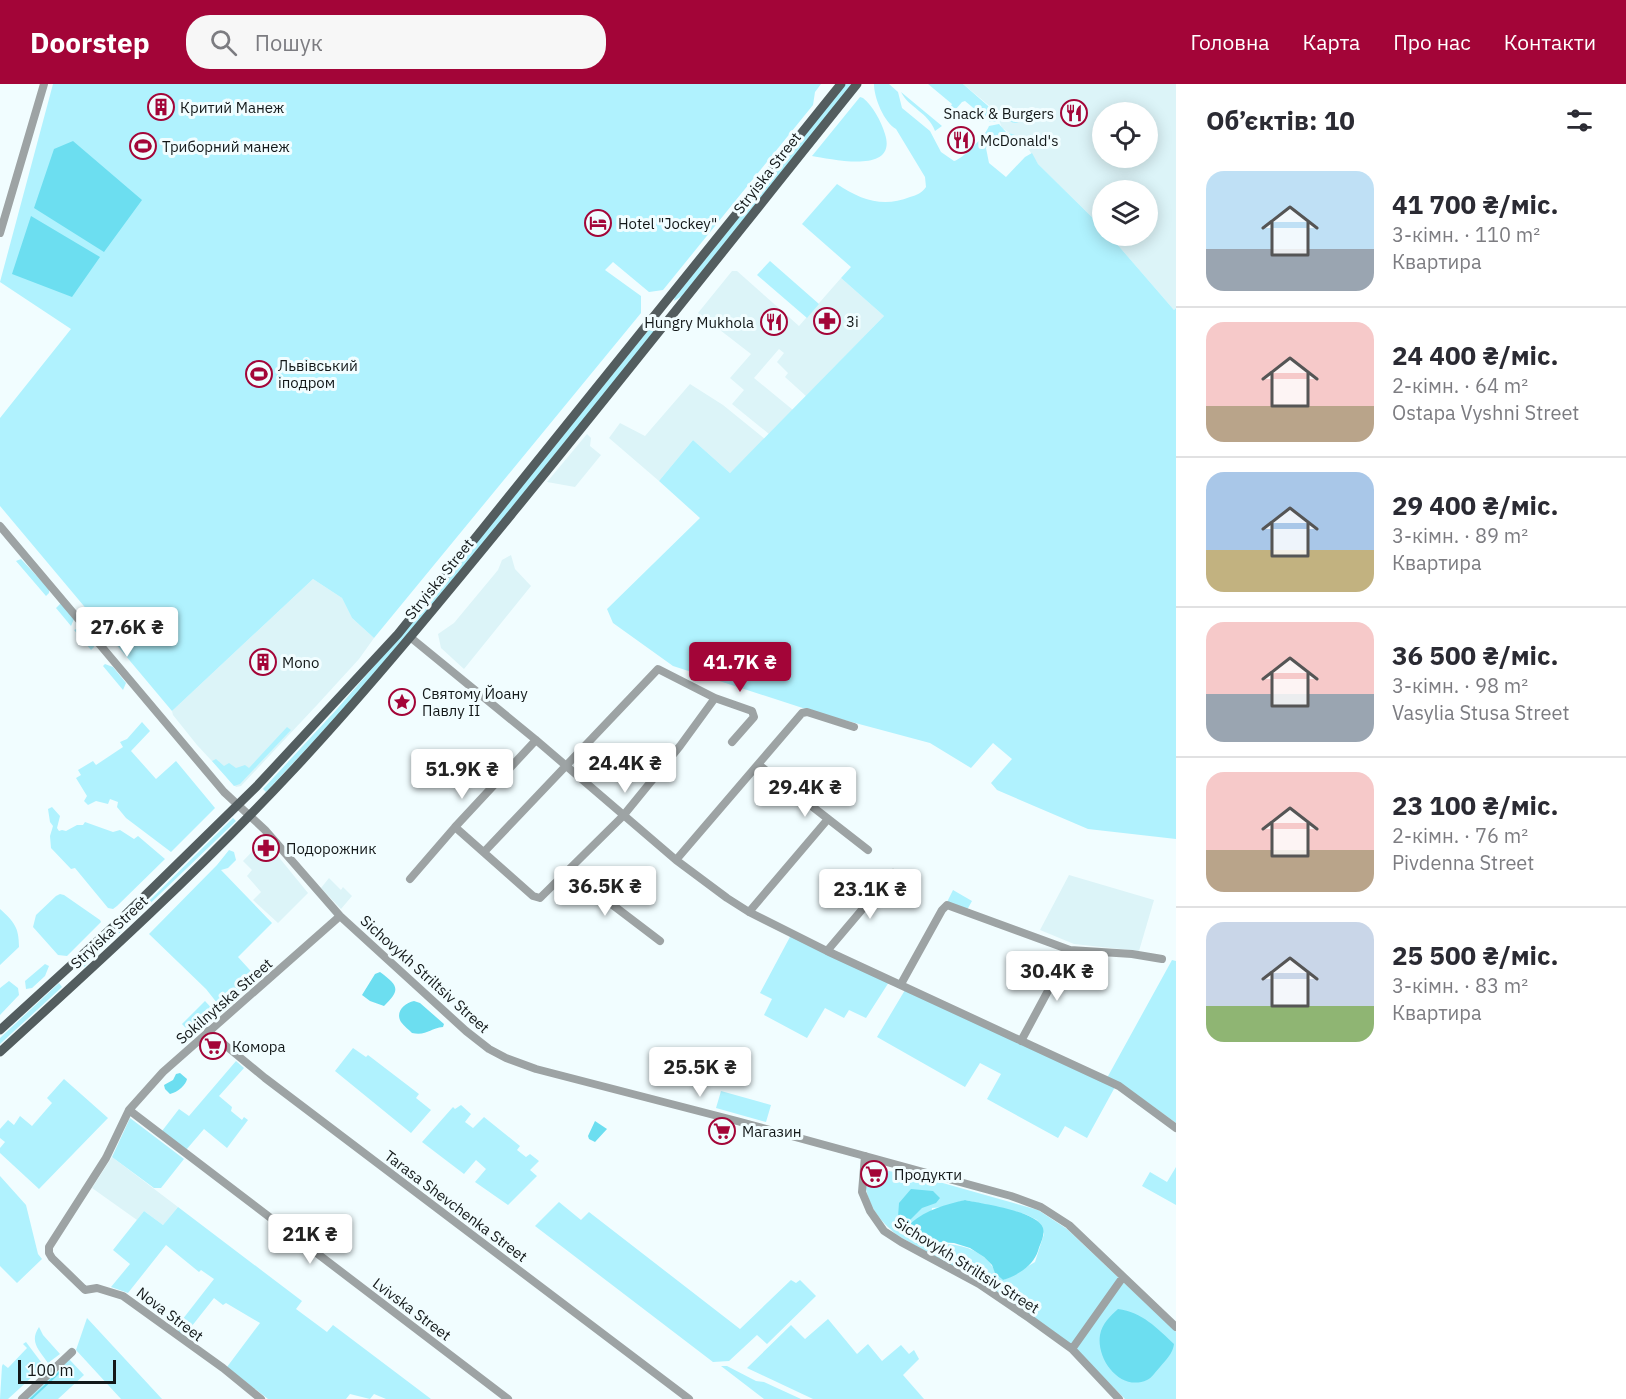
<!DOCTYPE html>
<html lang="uk">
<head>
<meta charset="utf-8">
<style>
	:root { --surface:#fff; --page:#f7f7f7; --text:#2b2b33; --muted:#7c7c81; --line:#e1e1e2; --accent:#a30538 }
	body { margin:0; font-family:"IBM Plex Sans",sans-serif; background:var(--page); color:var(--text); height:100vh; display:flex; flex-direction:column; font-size:22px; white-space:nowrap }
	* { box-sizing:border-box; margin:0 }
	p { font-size:20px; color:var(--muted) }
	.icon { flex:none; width:33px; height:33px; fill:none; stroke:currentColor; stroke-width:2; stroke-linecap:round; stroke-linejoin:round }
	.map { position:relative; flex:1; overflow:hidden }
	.side { display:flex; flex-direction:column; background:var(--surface); width:450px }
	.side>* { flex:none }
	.buttons { position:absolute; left:1092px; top:18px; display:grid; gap:12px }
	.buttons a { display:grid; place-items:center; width:66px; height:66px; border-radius:50%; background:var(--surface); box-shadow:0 3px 15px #0003; font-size:30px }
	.scale { position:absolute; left:18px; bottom:15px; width:98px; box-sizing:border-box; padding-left:6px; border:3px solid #131819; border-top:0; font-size:16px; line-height:21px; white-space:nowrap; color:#131819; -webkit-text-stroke:4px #f1fdff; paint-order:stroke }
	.price { position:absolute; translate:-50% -51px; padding:0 14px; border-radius:6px; background:#fff; color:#222; font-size:20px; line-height:39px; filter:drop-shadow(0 2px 3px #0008) }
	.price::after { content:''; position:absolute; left:50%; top:36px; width:18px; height:14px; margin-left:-9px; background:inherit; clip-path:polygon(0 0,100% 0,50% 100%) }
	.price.selected { background:var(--accent); color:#fff }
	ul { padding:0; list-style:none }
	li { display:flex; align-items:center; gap:18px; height:150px; padding:0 30px }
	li+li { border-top:2px solid var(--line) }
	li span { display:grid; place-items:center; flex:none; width:168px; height:120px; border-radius:18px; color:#555 }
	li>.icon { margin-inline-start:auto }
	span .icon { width:72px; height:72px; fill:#fffc; stroke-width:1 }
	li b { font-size:26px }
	h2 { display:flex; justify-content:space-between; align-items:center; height:72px; padding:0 30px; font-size:26px }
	header { display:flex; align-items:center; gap:36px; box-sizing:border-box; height:84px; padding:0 30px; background:var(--accent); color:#fff }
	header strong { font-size:28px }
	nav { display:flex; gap:33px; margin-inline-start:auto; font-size:21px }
	.search { width:420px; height:54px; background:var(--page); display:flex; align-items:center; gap:15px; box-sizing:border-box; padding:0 21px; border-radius:24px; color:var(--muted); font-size:22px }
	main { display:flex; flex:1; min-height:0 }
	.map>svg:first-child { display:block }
	.built { fill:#dcf4f8; fill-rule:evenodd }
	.green { fill:#b0f2fe; fill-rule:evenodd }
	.water { fill:#6cdef0 }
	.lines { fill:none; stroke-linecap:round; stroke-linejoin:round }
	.stream { stroke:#6cdef0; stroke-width:2 }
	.minor { stroke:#9da3a4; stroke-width:8 }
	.major { stroke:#535d5f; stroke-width:9 }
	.labels { text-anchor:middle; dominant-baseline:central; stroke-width:6; stroke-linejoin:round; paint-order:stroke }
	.poi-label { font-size:15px; fill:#131819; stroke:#f1fdff; text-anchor:start }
	.street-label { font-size:15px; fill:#131819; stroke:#f1fdff }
</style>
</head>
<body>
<header>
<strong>Doorstep</strong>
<div class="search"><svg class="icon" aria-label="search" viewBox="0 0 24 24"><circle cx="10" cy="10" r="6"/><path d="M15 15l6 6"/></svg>Пошук</div>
<nav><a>Головна</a><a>Карта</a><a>Про нас</a><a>Контакти</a></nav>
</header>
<main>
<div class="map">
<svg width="1176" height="1315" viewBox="0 0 1176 1315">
	<rect width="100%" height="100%" fill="#f1fdff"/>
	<path class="built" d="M963,0h213v224l-2,2 -64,-74h38v-46h-46v37l-64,-63 -14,-22 -22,-14 -6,-16 -4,-4zM1102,28h46v46h-46z
		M732,187h5l62,55 42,-48 43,38 -78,80 -21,-19 3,-4 -11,-11 7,-9 -5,-4 -25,29 39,32 -24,24 -37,-30 12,-14 -14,-12 21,-24 -53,-41z
		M690,300l33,21 42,34 -35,34 -37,-33 -34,41 -50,-43 11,-15 25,13z
		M587,350l4,4 -1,8 11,9 -26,32 -28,-5z
		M511,471l4,14 16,17 -67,83 -23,-21 -3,-14 16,-11 44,-53 4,-10z
		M313,495l29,19 10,20 22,20 -15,21 -42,46 -76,81 -5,1 -39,-42 -24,-30 -1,-4z
		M264,755l44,54 -30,30 -25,-23 8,-8 -14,-16 5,-6 -9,-9z
		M1069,791l85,25 -15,51 -65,-7 -34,-14z
		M329,794l12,12 2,-3 9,9 -11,13 -20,-21z
		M112,1073l66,50 -15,18 -19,-14 -7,9 -45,-32z"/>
	<path class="green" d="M53,0h768l-6,8 -2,13 -150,185 -14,2 -36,-30 -8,8 36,26v17l-267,325 -22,-20 -10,-20 -29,-19 -141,132 -172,-205v-88l71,-89 -71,-47z
		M846,0h6l-170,212 -8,5 1,-4z
		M874,0h15l9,8 4,16 28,23 11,21 13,9c9,-2 32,-26 35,-35l10,-2 7,8 9,3 -2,4c-16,-7 -17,-3 -27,9l3,15 17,14 19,-20 7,-4 6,11 64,63v9h8l64,74 2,-2v531l-88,-10 -91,-39 -6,-7 21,-24 -19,-16 -22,25 -41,-25 -112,-30 -145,-47 -60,-43 -6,-14 93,-91 -41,-37 34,-41 37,33 154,-157 -43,-38 10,-11 -49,-43 35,-40c24,16 46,24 73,13 7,-2 12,-4 16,-10l-1,-10 -29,-48c-12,-7 -22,-31 -22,-45z
		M928,0h35l32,28 3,10h-8l-25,-21 -3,1 -6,7h-7l3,-5z
		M901,8l41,34 -7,5c-7,-19 -26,-23 -34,-39z
		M860,13l3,1c10,8 18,23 22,36 13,41 -53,25 -73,22z
		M1008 32a7 7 0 1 1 14 0a7 7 0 1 1-14 0Z
		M770,177l49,43 -12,14 -50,-43z
		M659,233h4l1,4 -257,315 -66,76 -75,80 -3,-3 74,-80 66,-76z
		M21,475l28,30v4l-3,3 -30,-35z
		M61,519l13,16 -3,7 -15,-18z
		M78,544c6,1 16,12 16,19l-3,3 -17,-20z
		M105,580l8,3 13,16 -3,7 -20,-24z
		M142,638l8,9 -19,20 25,28 20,-18 39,47 -44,44 -45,-34 -9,-11 1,-5 -8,-3 -2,5 -12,-3 -8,4 -4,-4 3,-5 -11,-18 5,-3 -3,-5 15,-9 3,4 27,-18 -3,-5 7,-3z
		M287,643l4,3 -51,54 -6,2 -22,-25 4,-2 8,7 5,-3 7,5 9,-3 4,3z
		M52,723l8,9 -3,12 2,3 3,-1 4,1 11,-6h6l2,-3 28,10 7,-2 14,9 4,-3 27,23 -48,47 -4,3 -5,-1 -33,-40 -4,1 -20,-21 -1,-12 3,-10 -3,-4 -2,-13z
		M233,734l3,3 -152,146 -3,-3 71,-66z
		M229,766l5,2 2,8 -8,8 -7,2 51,53 -34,34 20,22 -37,29 -15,-19 -57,-55 68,-69z
		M953,806l19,11 -5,9 -20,-8z
		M60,810l4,1 36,25 1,2 -34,34 -9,-1 -25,-28 3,-12 20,-19z
		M0,825c14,13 19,18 19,38l-19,18z
		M791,851l98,47 -23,36 -17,-8 -5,8 -19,-10 -18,30 -43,-23 8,-16 -12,-6z
		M1172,876l4,1v162l-50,-36 -19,-9z
		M45,880l4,2 -4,10 -13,12 -6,1 -1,-8z
		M9,897l9,7 1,7 -19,20v-27z
		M59,899l3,4 -62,57v-6z
		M905,906l210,97 -28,51 -22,-12 -7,12 -71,-39 14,-25 -21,-11 -15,24 -88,-50z
		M205,917l12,13 -23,23 -12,-13z
		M353,964l13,9 2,-2 51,39 -3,4 15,12 -20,23 -76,-62z
		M236,977l8,7 -25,28 13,11 -1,4 11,9 2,-3 4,3 -21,28 -23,-19 -18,21 -24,-19 17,-22 10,7z
		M64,995l44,39 -69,71 -39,-36v-5l5,-6 -5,-4v-9l8,-9 6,5 6,-9 12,10 20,-23 -5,-5z
		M721,1007l50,14 -5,17 -50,-14z
		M461,1021l10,9 -6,8 8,6 11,-11 36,29 -3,4 9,7 4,-3 9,7 -9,9 7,6 -29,29 -33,-23 11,-13 -10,-9 -12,14 -42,-32 31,-35 2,2z
		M130,1034l54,41 -23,29h-7l-42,-31z
		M1176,1083v38l-34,-19 8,-14 17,10z
		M889,1087l36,7 113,32 29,19 109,103v67h-51l-56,-56 -68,-48 -104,-60c-18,-15 -31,-31 -32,-56l16,4 4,-11zM965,1116l60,14 12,6 7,14 -9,28 -25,15 -7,3c-8,-7 -10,-15 -18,-22 -17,-15 -37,-12 -57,-19l4,-31 11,-1z
		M0,1092l26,29 12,49 4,5 -25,24 -17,-17z
		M559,1118l22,18 8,-8 151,117 51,-49 5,3 4,-3 16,16 -49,48 -10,-9 -28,26 -16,1 -178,-136z
		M178,1123l124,94 -6,8 31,23 6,-7 98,74h-45l-12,-5 -4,5 -20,-5 -4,5h-78l-41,-32 33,-44 -34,-20 -3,2 -9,-7 -30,38 -9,-7 39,-50 -13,-9 -2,2 -33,-27 -38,48 -17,-6 19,-23 -17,-14 31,-39 19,14z
		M87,1234l75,81h-41l-45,-49z
		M828,1235l29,35 11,-10 14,17 19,-16 8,9 5,-4 5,9 -16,16 21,24h-111l-66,-31 44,-43 14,14z
		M39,1243l4,8 17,19 -12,9c-9,-13 -19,-21 -9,-36z
		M26,1258l18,24 -36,33h-8l2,-33 1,-2 5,4 19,-20 -4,-4z
		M69,1275l15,16 -26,24h-33z
		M721,1282h6l29,15 8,1 37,17h-37z"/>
	<path class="water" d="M73,57l69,59 -38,52 -70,-44 20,-59z
		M31,132l69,41 -28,40 -60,-23z
		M380,888c17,13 22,17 4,34l-14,-5 -8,-6 13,-21z
		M414,917l6,2 24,21 -1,3c-13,1 -16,9 -31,6 -3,-3 -8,-7 -11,-11 -6,-10 3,-19 13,-21z
		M180,989l7,6c-1,6 -9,13 -17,15l-5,-5 -1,-4 9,-5 3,-6z
		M595,1037l12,8 -12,13 -6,-3 -1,-3z
		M911,1105l22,2 7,7 -4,5 -14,5 -15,15 -9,-6 1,-14z
		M965,1116c18,4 72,11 78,28 2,8 -3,16 -5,23 -5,15 -20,24 -35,29l-8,-7 -3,-8 -8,-8 -14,-9 -16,-5 -17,-1 -27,-12 1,-7c16,-14 34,-18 54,-23z
		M1118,1225c24,3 39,19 56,35 -1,9 -8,16 -14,23 -4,4 -8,11 -13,13 -26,12 -51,-20 -47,-45 2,-11 10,-19 18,-26z"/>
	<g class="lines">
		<path class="stream" d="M31,1315l33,-31"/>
		<path class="minor" d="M0,149l44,-149
			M0,442l224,266 41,38 75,86 126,115 23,18 17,9 30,11 201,52 274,75 30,11 28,18 107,102
			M410,553l126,103 140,120 51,38 22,14 78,39 292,135 57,42
			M759,681l109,85
			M455,743l78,69 7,2 83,-82 57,-70 35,-48
			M484,768l174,-183 57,29 37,13 2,6 -22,25
			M676,776l126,-147 5,-1 47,15
			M568,787l92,70
			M410,795l45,-52 81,-87
			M749,828l79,-93
			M827,867l66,-78
			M901,900l41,-74 5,-5 123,45 62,4 30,5
			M208,947l57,47 424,321
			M1021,957l49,-91
			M129,1026l379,289
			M865,1072l-3,36 8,19 14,20 17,11 78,42 50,34 43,31 47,50
			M1072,1265l51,-72
			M22,1315l50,-47
			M261,1315l-38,-31 -100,-72 -26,-8 -12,2 -33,-32 -3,-5v-6l57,-89 23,-48 34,-38 177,-156"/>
		<path class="major" d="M0,946l115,-105 142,-139 141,-152 443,-550
			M0,968c101,-92 202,-184 295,-284 77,-83 148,-170 220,-258 115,-141 228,-284 342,-426"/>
	</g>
	<defs>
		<symbol id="building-ring" viewBox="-11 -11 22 22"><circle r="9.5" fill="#f1fdff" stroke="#a30538" stroke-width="1.5"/><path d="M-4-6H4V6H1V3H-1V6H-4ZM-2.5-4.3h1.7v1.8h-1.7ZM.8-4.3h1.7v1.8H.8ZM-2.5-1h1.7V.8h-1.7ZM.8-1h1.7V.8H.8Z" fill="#a30538"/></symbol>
		<symbol id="restaurant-ring" viewBox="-11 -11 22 22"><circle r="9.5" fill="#f1fdff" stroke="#a30538" stroke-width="1.5"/><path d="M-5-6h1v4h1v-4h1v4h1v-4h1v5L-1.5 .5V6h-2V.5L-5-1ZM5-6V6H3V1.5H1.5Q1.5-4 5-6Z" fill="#a30538"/></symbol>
		<symbol id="stadium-ring" viewBox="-11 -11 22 22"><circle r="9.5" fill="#f1fdff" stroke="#a30538" stroke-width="1.5"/><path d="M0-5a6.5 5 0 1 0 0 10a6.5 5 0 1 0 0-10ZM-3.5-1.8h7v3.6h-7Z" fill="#a30538"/></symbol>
		<symbol id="hotel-ring" viewBox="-11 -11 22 22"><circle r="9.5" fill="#f1fdff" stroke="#a30538" stroke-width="1.5"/><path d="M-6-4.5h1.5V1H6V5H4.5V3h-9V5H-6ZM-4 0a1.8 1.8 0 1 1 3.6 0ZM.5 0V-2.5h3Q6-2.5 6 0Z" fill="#a30538"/></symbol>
		<symbol id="pharmacy-ring" viewBox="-11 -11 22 22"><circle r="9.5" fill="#f1fdff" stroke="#a30538" stroke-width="1.5"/><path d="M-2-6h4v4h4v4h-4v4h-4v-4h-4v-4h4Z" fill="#a30538"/></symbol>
		<symbol id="sight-ring" viewBox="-11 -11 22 22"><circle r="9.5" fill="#f1fdff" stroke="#a30538" stroke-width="1.5"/><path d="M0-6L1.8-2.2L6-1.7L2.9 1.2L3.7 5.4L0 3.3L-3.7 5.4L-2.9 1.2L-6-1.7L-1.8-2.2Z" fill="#a30538"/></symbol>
		<symbol id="supermarket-ring" viewBox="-11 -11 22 22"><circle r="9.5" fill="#f1fdff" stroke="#a30538" stroke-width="1.5"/><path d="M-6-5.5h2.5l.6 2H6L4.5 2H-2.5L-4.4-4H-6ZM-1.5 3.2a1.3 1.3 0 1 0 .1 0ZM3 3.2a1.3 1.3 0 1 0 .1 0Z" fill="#a30538"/></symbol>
	</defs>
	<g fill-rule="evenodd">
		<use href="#building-ring" x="146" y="8" width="30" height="30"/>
		<use href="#restaurant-ring" x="1059" y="14" width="30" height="30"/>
		<use href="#restaurant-ring" x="946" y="41" width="30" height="30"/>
		<use href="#stadium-ring" x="128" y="47" width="30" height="30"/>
		<use href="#hotel-ring" x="583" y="124" width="30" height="30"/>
		<use href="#pharmacy-ring" x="812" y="222" width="30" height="30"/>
		<use href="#restaurant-ring" x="759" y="223" width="30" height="30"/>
		<use href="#stadium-ring" x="244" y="275" width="30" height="30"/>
		<use href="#building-ring" x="248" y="563" width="30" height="30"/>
		<use href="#sight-ring" x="387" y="603" width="30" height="30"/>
		<use href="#pharmacy-ring" x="251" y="749" width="30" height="30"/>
		<use href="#supermarket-ring" x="198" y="947" width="30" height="30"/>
		<use href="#supermarket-ring" x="707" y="1032" width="30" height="30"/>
		<use href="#supermarket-ring" x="859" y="1075" width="30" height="30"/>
	</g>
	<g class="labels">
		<g class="poi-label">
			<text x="180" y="23">Критий Манеж</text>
			<text x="1054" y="29" text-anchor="end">Snack &amp; Burgers</text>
			<text x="980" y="56">McDonald's</text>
			<text x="162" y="62">Триборний манеж</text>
			<text x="618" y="139">Hotel "Jockey"</text>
			<text x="846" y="237">3і</text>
			<text x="754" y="238" text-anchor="end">Hungry Mukhola</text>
			<text x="278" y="281">Львівський<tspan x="278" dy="17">іподром</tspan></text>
			<text x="282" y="578">Mono</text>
			<text x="422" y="609">Святому Йоану<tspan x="422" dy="17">Павлу ІІ</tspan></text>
			<text x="286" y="764">Подорожник</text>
			<text x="232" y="962">Комора</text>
			<text x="742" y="1047">Магазин</text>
			<text x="894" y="1090">Продукти</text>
		</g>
		<g class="street-label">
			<text transform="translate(767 89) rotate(-52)">Stryiska Street</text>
			<text transform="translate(439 495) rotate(-51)">Stryiska Street</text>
			<text transform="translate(109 848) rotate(-43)">Stryiska Street</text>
			<text transform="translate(425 890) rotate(42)">Sichovykh Striltsiv Street</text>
			<text transform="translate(224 917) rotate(-41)">Sokilnytska Street</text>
			<text transform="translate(456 1122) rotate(37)">Tarasa Shevchenka Street</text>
			<text transform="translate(967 1181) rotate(32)">Sichovykh Striltsiv Street</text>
			<text transform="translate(412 1225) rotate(37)">Lvivska Street</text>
			<text transform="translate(170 1230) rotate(37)">Nova Street</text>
		</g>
	</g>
</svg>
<div class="buttons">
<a><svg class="icon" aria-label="locate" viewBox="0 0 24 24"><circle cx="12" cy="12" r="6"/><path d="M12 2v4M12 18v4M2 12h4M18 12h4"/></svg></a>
<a><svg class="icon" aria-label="layers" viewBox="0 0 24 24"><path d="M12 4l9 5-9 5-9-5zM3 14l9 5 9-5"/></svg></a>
</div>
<div class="scale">100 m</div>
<b class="price" style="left:127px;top:574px">27.6K ₴</b>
<b class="price selected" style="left:740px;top:609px">41.7K ₴</b>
<b class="price" style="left:625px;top:710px">24.4K ₴</b>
<b class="price" style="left:462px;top:716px">51.9K ₴</b>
<b class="price" style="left:805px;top:734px">29.4K ₴</b>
<b class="price" style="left:605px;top:833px">36.5K ₴</b>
<b class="price" style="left:870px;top:836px">23.1K ₴</b>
<b class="price" style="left:1057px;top:918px">30.4K ₴</b>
<b class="price" style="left:700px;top:1014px">25.5K ₴</b>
<b class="price" style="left:310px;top:1181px">21K ₴</b>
</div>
<section class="side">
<h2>Об’єктів: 10<svg class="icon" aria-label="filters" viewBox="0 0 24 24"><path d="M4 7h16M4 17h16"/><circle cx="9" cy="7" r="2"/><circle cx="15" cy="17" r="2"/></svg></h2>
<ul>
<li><span style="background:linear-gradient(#bfe0f5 65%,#9aa5b1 0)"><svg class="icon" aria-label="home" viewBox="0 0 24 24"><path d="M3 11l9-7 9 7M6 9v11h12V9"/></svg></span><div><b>41 700 ₴/міс.</b><p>3-кімн. · 110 m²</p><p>Квартира</p></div></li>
<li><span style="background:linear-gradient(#f6c9c9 70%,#b9a48a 0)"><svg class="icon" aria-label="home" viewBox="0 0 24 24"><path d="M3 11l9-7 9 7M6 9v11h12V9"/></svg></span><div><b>24 400 ₴/міс.</b><p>2-кімн. · 64 m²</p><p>Ostapa Vyshni Street</p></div></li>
<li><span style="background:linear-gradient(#a9c7e8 65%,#c2b280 0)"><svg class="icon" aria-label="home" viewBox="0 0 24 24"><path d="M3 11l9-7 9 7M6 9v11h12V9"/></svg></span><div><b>29 400 ₴/міс.</b><p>3-кімн. · 89 m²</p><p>Квартира</p></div></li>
<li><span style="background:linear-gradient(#f6c9c9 60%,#9aa5b1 0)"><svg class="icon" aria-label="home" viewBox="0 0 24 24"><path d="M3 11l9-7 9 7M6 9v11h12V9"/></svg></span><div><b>36 500 ₴/міс.</b><p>3-кімн. · 98 m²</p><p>Vasylia Stusa Street</p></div></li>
<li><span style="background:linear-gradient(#f6c9c9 65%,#b9a48a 0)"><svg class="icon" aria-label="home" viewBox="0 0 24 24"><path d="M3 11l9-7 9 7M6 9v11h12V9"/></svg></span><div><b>23 100 ₴/міс.</b><p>2-кімн. · 76 m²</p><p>Pivdenna Street</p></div></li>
<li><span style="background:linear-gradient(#c9d6e8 70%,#8fb573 0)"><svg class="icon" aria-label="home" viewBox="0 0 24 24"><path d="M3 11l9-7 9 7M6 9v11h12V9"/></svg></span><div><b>25 500 ₴/міс.</b><p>3-кімн. · 83 m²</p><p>Квартира</p></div></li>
</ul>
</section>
</main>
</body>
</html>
